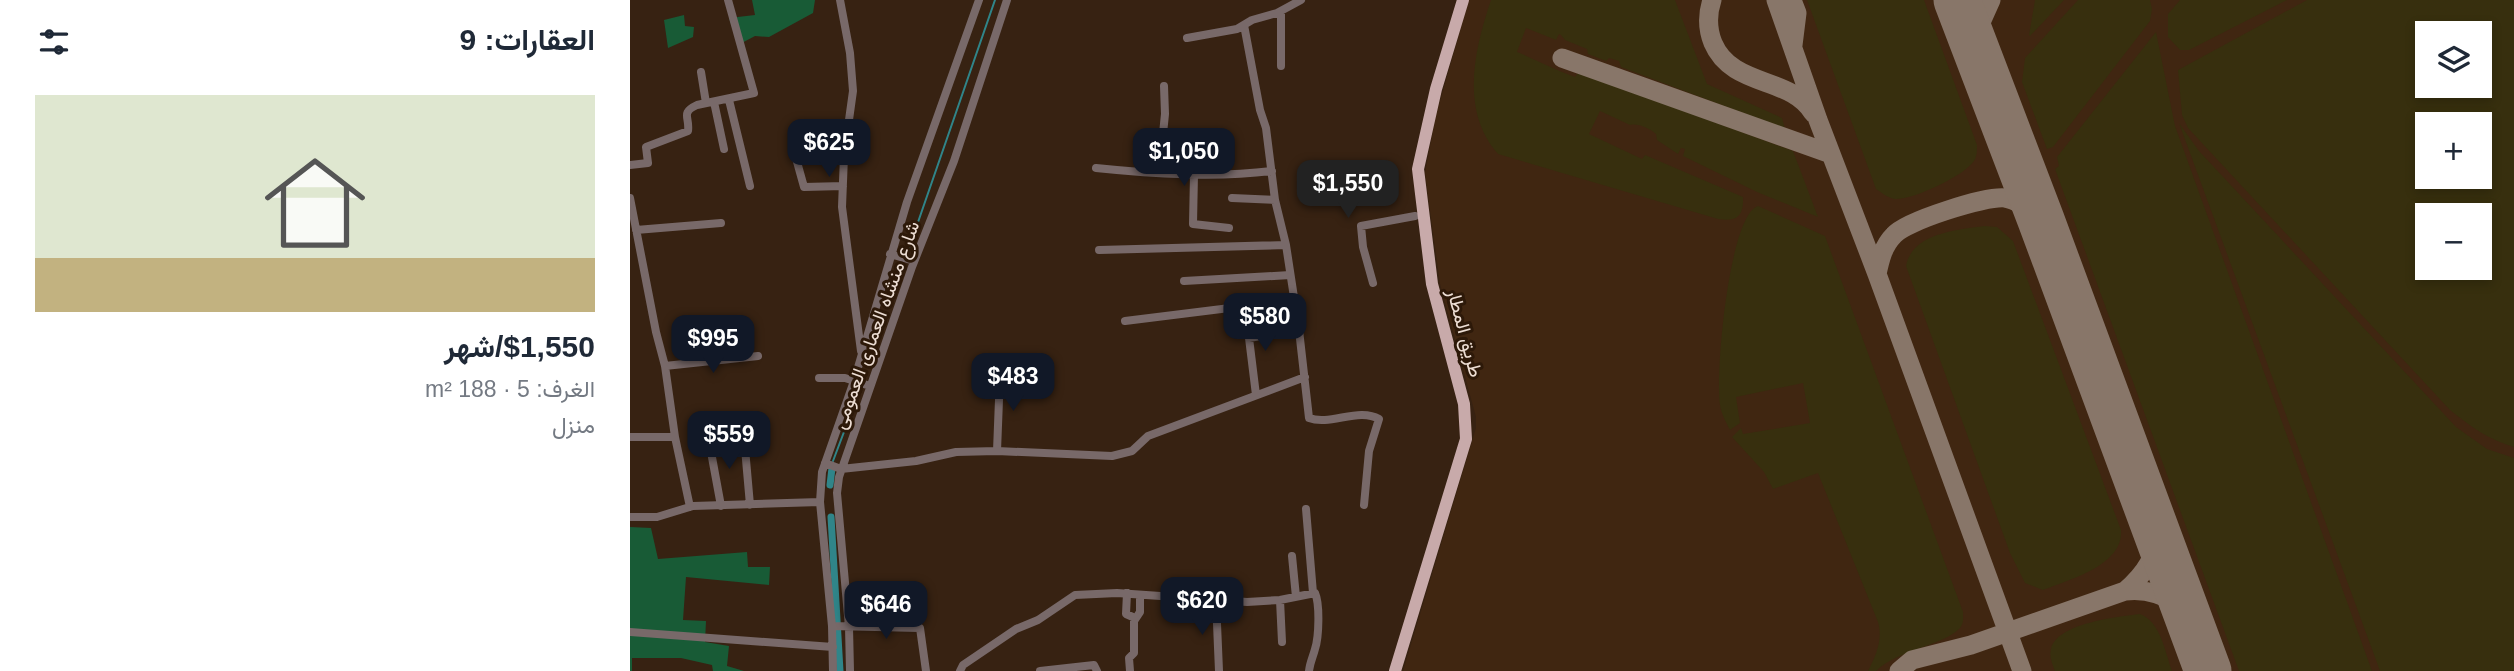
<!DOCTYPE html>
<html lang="ar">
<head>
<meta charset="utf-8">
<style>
	:root { --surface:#fff; --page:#f2f2f3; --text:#1f2937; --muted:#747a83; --accent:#111827 }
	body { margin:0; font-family:Arial,Vazirmatn,sans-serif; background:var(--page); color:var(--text); direction:rtl; height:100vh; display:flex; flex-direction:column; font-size:26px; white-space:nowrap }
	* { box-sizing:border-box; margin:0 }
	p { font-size:23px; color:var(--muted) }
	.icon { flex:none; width:38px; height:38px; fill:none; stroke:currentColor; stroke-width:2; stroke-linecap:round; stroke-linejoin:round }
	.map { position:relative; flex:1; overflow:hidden; direction:ltr }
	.sheet { display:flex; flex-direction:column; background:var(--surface); width:630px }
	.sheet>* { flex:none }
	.buttons { position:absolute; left:1785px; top:21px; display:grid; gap:14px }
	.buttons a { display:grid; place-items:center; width:77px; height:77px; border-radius:0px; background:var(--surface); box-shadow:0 4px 10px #0003; font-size:35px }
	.price { position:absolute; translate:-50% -60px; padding:0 16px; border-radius:14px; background:var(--accent); color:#fff; font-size:23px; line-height:46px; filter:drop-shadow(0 2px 4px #0008) }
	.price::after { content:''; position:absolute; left:50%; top:42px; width:21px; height:16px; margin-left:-10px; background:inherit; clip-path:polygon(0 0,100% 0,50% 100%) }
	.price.selected { background:#222; color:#fff }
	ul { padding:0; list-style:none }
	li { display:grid; align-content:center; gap:14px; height:371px; padding:0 35px }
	li span { display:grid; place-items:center; height:217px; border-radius:0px; color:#555 }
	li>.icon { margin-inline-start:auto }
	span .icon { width:126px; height:126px; fill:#fffc; stroke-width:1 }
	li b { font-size:30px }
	h2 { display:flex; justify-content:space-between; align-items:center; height:84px; padding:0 35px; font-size:30px }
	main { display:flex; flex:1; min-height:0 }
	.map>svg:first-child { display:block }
	.built { fill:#402611; fill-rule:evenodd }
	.green { fill:#185b36 }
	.sand { fill:#372f0e; fill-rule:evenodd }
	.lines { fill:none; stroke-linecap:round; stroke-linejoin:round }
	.stream { stroke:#308589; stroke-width:2 }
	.canal { stroke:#308589; stroke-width:7 }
	.taxiway { stroke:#887669; stroke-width:19 }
	.runway { stroke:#887669; stroke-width:47 }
	.minor { stroke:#786969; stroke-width:8 }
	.primary { stroke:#c8aaaa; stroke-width:12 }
	.labels { text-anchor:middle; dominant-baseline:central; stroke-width:6; stroke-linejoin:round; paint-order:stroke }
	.street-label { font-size:19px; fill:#edded4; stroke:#2d1909 }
</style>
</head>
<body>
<main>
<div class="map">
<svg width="1884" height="671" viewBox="0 0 1884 671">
	<rect width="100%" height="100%" fill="#372212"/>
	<path class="built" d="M839,0h1045v671h-1111l73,-243v-11l-36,-133 -15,-111 11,-58zM1797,33h53v53h-53zM1797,124h53v53h-53zM1797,215h53v53h-53z"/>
	<path class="green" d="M122,0h63l-2,13 -44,24 -14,-1 -17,9 -9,-27 26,-3z
		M54,15l1,11 9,1 -1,10 -25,11 -4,-28z
		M0,527l21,1 7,31 89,-7 1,15h22l-1,18 -83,-8 -3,43 23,1 -1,21 24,4 -2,20 17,5h-31l-1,-6 -31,-7h-49v13h-2z"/>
	<path class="sand" d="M861,0h184l32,84 75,34 3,11 -164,-62 -2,-6 -10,-3 -3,3 -18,-7 -1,-5 -22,-9 -4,-5 -2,-1 -3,6 -30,-12 -9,24c20,8 38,18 58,25l4,-5 5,2 209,77 25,66 -61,-25 -74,-36 2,-7 -4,-1 -3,6 -21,-14 -1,-6c-6,-5 -18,-11 -26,-9l-30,-14 -11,23 53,25 3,-4 98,42c1,20 -7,25 -25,22l-220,-65c-38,-43 -24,-104 -7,-154z
		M1177,0h117l53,145c0,6 0,12 -3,16 -10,15 -61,39 -79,38 -7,-1 -13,-6 -19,-10z
		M1405,0h29l-34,36 -1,-1z
		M1448,0h72l2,9 -2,12 -97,126 -6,2 -25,-67 3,-24z
		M1550,0h107l-98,50h-9l-12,-13v-23z
		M1677,0h207v447c-25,-7 -44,-21 -64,-37l-262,-282 -6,-13 -4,-45zM1797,33h53v53h-53zM1797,124h53v53h-53zM1797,215h53v53h-53z
		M1526,32l19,94 197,545h-133l-184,-502 4,-3 -2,-9z
		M1549,123l20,28 257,276 31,22 27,9v213h-134z
		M1128,206l67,30 138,376c0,6 1,11 -3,16 -15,17 -63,22 -84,43h-8c8,-16 15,-31 10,-49l-60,-149 -45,16 -9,-17 -32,-35 9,-9 2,6 67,-11 -7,-40 -67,14 4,26 -10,7c-4,-8 -9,-17 -10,-25 -5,-31 9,-190 38,-199z
		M1354,226l13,1 16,14 108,289c3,35 -52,50 -78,60l-18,-7 -15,-30 -104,-287c6,-33 51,-36 78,-40z
		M1510,614c21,8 25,38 32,57h-117c-3,-7 -6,-15 -4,-22 6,-26 66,-32 89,-35z"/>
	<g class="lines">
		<path class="stream" d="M278,251l87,-251
			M203,461l28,-74"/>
		<path class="canal" d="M200,485l2,-17
			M201,517l9,154"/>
		<path class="taxiway" d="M1082,0c-5,15 -5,28 1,43 19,45 78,33 100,70
			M1146,0l42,120 59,154 145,397
			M1162,0l5,13 -4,32
			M1343,40l18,-40
			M932,58l269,96
			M1247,274c3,-14 6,-28 17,-39 12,-14 91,-39 111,-37 14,2 26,14 36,22
			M1527,531c1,25 -13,44 -32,60 24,-3 40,5 60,17
			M1269,671l13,-11 59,-15 154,-54"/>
		<path class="runway" d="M1327,0l84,220 167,451"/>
		<path class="minor" d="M210,0l10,53 3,38 -9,65 -2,51 19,144
			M614,25l16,85 6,18 9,72 11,45 13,85 10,88c21,8 50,-11 70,1l-10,32 -5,54
			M557,38l50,-9 15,-9 25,-7 24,-13
			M651,66v-54
			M71,72l5,31
			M99,100l21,86
			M84,102l10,47
			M164,151l10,36 39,-1
			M0,165l18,-2 -2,-16 42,-16c2,-14 -8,-18 9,-26l57,-12 -26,-93
			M466,168c58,6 119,10 176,3
			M529,173l6,-59 -1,-28
			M564,174l-1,50 36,4
			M0,198l26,134 9,34 10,71 15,70
			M602,198l43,2
			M6,230l85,-7
			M469,250l187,-5
			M260,254l24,7
			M554,281l106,-6
			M743,283l-10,-36 -2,-21 54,-10
			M495,321l170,-21
			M35,366l93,-10
			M189,378h26l25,8
			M626,395l-7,-57 50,-8
			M0,437h45
			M114,437l6,68
			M79,441l12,65
			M367,451l3,-77
			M195,463l16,6 75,-8 40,-9 41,-1 115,5 20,-5 16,-15 157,-59
			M676,509l7,84
			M0,517h27l36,-11 127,-4
			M662,556l4,41
			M497,593l-1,21 9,4
			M586,600l3,71
			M650,600l2,42
			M202,626l88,2 6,43
			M0,632l203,15
			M203,671l-1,-45 -12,-124 2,-30 32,-91 53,-179 72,-202
			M220,671l-1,-44 -12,-134 2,-16 73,-210 42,-106 53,-161
			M330,671l3,-6 53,-36 22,-9 37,-25 42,-2 130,9 33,-2 35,-7c5,11 4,44 0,56 -2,8 -5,13 -6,22
			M410,671l54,-6 3,6
			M500,671l-1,-13 5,-5v-32l6,-9v-17"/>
		<path class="primary" d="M765,671l71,-232 -2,-35 -32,-120 -14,-115 18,-80 27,-89"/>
	</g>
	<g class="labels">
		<g class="street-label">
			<text transform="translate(246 325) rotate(-70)">شارع منشاه العمارى العمومى</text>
			<text transform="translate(835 333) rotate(75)">طريق المطار</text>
		</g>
	</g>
</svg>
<div class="buttons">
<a><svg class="icon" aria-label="layers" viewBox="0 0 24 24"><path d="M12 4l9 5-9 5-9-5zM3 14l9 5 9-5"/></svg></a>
<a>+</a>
<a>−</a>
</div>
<b class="price" style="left:199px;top:179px">$625</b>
<b class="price" style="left:554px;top:188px">$1,050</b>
<b class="price selected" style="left:718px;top:220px">$1,550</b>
<b class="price" style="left:635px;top:353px">$580</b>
<b class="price" style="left:83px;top:375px">$995</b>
<b class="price" style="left:383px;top:413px">$483</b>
<b class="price" style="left:99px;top:471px">$559</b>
<b class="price" style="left:572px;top:637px">$620</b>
<b class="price" style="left:256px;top:641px">$646</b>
</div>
<section class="sheet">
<h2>العقارات: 9<svg class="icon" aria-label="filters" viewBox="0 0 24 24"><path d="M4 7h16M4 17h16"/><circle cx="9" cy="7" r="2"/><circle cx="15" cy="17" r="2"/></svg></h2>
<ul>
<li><span style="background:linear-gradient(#dfe7d0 75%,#c2b280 0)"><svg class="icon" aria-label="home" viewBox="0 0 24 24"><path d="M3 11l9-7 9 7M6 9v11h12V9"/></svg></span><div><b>$1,550/شهر</b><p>الغرف: 5 · 188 m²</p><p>منزل</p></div></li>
</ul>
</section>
</main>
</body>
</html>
